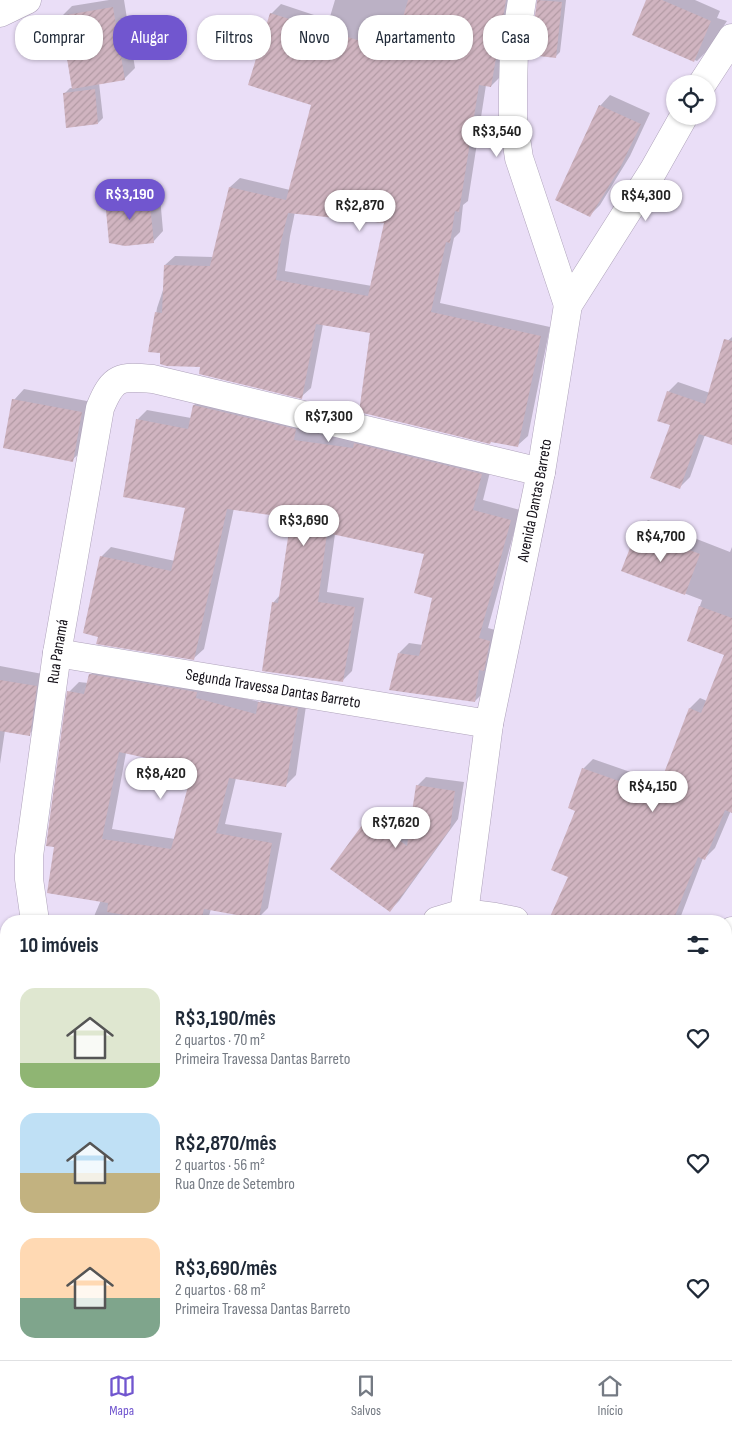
<!DOCTYPE html>
<html lang="pt">
<head>
<meta charset="utf-8">
<style>
	:root { --surface:#fff; --page:#f2f2f3; --text:#1f2937; --muted:#747a83; --line:#e0e1e3; --accent:#7156cf }
	body { margin:0; font-family:"Sofia Sans Condensed",sans-serif; background:var(--page); color:var(--text); height:100vh; display:flex; flex-direction:column; font-size:19px; white-space:nowrap }
	* { box-sizing:border-box; margin:0 }
	p { font-size:16px; color:var(--muted) }
	.icon { flex:none; width:28px; height:28px; fill:none; stroke:currentColor; stroke-width:2; stroke-linecap:round; stroke-linejoin:round }
	.map { position:relative; flex:1; overflow:hidden }
	.drawer { position:absolute; left:0px; top:915px; width:732px; height:445px; display:flex; flex-direction:column; background:var(--surface); border-radius:20px 20px 0 0; box-shadow:0 1px 4px #0004 }
	.drawer>* { flex:none }
	.banner { position:absolute; left:15px; top:15px; width:702px; height:45px; display:flex; gap:10px }
	.buttons { position:absolute; left:666px; top:75px; display:grid; gap:10px }
	.buttons a { display:grid; place-items:center; width:50px; height:50px; border-radius:50%; background:var(--surface); box-shadow:0 1px 4px #0004; font-size:25px }
	.price { position:absolute; translate:-50% -42px; padding:0 11px; border-radius:18px; background:#fff; color:#222; font-size:16px; line-height:32px; filter:drop-shadow(0 1px 2px #0008) }
	.price::after { content:''; position:absolute; left:50%; top:30px; width:15px; height:11px; margin-left:-8px; background:inherit; clip-path:polygon(0 0,100% 0,50% 100%) }
	.price.on { background:var(--accent); color:#fff }
	ul { padding:0; list-style:none }
	li { display:flex; align-items:center; gap:15px; height:125px; padding:0 20px }
	li span { display:grid; place-items:center; flex:none; width:140px; height:100px; border-radius:15px; color:#555 }
	li>.icon { margin-inline-start:auto }
	span .icon { width:60px; height:60px; fill:#fffc; stroke-width:1 }
	li b { font-size:21px }
	h2 { display:flex; justify-content:space-between; align-items:center; height:60px; padding:0 20px; font-size:21px }
	.tag { padding:0 18px; border-radius:20px; background:var(--surface); box-shadow:0 1px 4px #0004; font-size:18px; line-height:45px }
	.tag.on { background:var(--accent); color:#fff }
	.tab-bar { display:flex; justify-content:space-around; align-items:center; height:70px; border-top:1px solid var(--line); background:var(--surface); font-size:14px; color:var(--muted) }
	.tab-bar a { display:grid; justify-items:center; gap:2px }
	.tab-bar .on { color:var(--accent) }
	.map>svg:first-child { display:block }
	.shadow { fill:#0003; fill-rule:evenodd }
	.building { fill:url(#building-hatch); fill-rule:evenodd }
	.lines { fill:none; stroke-linecap:round; stroke-linejoin:round }
	.street-casing { stroke:#aea2ba; stroke-width:29 }
	.primary-casing { stroke:#aea2ba; stroke-width:29 }
	.street { stroke:#fff; stroke-width:28 }
	.primary { stroke:#fff; stroke-width:28 }
	.labels { text-anchor:middle; dominant-baseline:central; stroke-width:5; stroke-linejoin:round; paint-order:stroke }
	.street-label { font-size:16px; fill:#141018; stroke:#eadef7 }
</style>
</head>
<body>
<div class="map">
<svg width="732" height="1360" viewBox="0 0 732 1360">
	<defs>
		<pattern id="building-hatch" width="6" height="6" patternUnits="userSpaceOnUse" patternTransform="scale(1.25)"><rect width="6" height="6" fill="#d0b4c0"/><path d="M-1 1l2-2M0 6l6-6M5 7l2-2" fill="none" stroke="#b29aa4"/></pattern>
	</defs>
	<rect width="100%" height="100%" fill="#eadef7"/>
	<path class="shadow" d="M109,0h15l11,68 -11,11 -25,4 4,35 -5,5 -33,-30 5,-5h3l-12,-71 11,-11z
		M335,0h179l-14,77 -9,9 -5,-1 -18,116 -5,4 -3,27 -6,6 -14,65 110,24 -22,109 -10,9 -146,-113 -49,-8 -12,64 -10,9 -140,-45 -11,-1 7,-43 7,-21 1,-22 10,-9 38,1 17,-70 10,-9 50,12 22,-86 -41,-90 10,-10 48,16zM295,212l91,10 -14,64 -87,-15 5,-35z
		M538,0h28l-6,52 -5,5 -24,-3z
		M648,0h47l25,11 -3,7 10,3 -20,30 -10,10 -64,-27z
		M610,95l40,18 -20,43 -30,49 -10,10 10,-109z
		M159,185l4,46 -10,11 -46,-42 10,-11z
		M732,337v107l-27,-9 -15,42 -10,10 -12,-95 10,-10 32,11 14,-49z
		M24,389l68,13 -9,48 -11,10 -58,-60z
		M204,395l101,25 -2,10 58,9 131,25 -9,36 37,10 -32,118 11,3 -14,60 -10,10 -76,-48 10,-10 14,2 11,-48 -9,-44 -90,-19 -8,58 37,6 -12,73 -10,10 -69,-78 7,-8 13,-78 -59,-9 -30,141 -10,9 -95,-22 2,-79 10,-10 64,14 11,-54 -49,-87 10,-10 44,8 3,-13z
		M648,520l82,32 2,-5v261l-17,40 -10,10h-2l-24,63h-130l21,-45 6,-66 7,-41 10,-10 69,24 28,-75 10,-10 7,3 18,-47 -37,-13 14,-41 -79,-30 15,-40z
		M100,665l160,37 9,-9 38,6 -11,76 -10,10 -50,-7 -11,46 57,9 -14,75 -10,10 -47,-9 -3,10 -2,2h-114l9,-21 -46,-54 14,-154 10,-10 9,1 2,-8zM126,753l68,14 -19,72 -63,-10z
		M0,666l48,9 -7,48 -12,11 -24,-4 -5,34z
		M426,777l38,5 -6,37 -59,82 -9,9 -21,-92 8,-9 33,24 7,-47z
		M0,1016h6v272h-6z
		M732,1058v302h-108l3,-6h99v-291l4,2z
		M0,1334l6,3v17h39l11,6h-56z
		M111,1354h200l4,3 -2,3h-202z
		M413,1354h123l-5,6h-122z"/>
	<path class="building" d="M408,0h98l-15,87 -12,-2 -20,127 -4,-1 -5,32 -4,-1 -15,70 110,24 -23,111 -27,-5 -1,2 -131,-32 11,-79 -54,-9 -14,75 -103,-25 1,-7 -33,-1 -7,-2v-11l-12,-1 7,-40 7,1 2,-48 46,1 19,-79 57,13 25,-95 -63,-20 22,-72 123,38zM288,213l96,10 -16,73 -92,-16 4,-34z
		M537,0l25,2 -6,56 -26,-3z
		M646,0h16l49,21 -17,41 -62,-27z
		M113,7l12,73 -53,9 -12,-73z
		M95,89l3,35 -32,4 -3,-35z
		M599,105l42,19 -21,44 -30,49 -35,-17z
		M149,195l5,48 -29,3 -16,-3 -4,-44z
		M724,339l8,2v104l-33,-11 -19,55 -30,-11 20,-53 -13,-4 10,-30 38,13z
		M12,399l70,13 -9,50 -70,-14z
		M193,405l103,24 -2,11 59,8 1,-5 128,31 -9,36 38,10 -32,118 11,3 -6,30 -5,-1 -4,32 -86,-12 9,-37 21,3 13,-58 -18,-5 10,-39 -97,-21 -9,69 37,5 -12,75 -81,-11 10,-69 6,1 13,-85 -64,-9 -33,151 -98,-16 2,-7 -15,-4 17,-77 71,15 14,-63 -62,-11 13,-78 52,10z
		M637,530l63,24 -15,41 -64,-24z
		M699,606l33,12v195l-7,-3 -20,50 -7,-3 -25,64h-125l20,-44 -17,-7 24,-59 -7,-3 14,-40 74,26 33,-86 12,5 23,-58 -37,-14z
		M89,674l108,18 -1,6 60,16 2,-12 40,6 -12,79 -57,-9 -13,55 56,10 -13,76 -55,-10 -3,12h-40l-54,-9 1,-9 -61,-10 7,-46 -8,-1 21,-155 17,3zM119,752l74,16 -22,81 -69,-10z
		M0,680l37,6 -7,50 -30,-5z
		M416,785l39,6 -5,38 -60,83 -60,-43 38,-52 39,29z"/>
	<g class="lines">
		<defs>
			<g id="street">
				<path d="M522,0l-8,51 -1,37v30l6,40 49,147"/>
				<path d="M0,13l27,-13"/>
				<path d="M702,84l30,-46"/>
				<path id="s1" d="M57,653l432,71"/>
				<path id="s2" d="M464,913l25,-189 52,-252 27,-167 85,-134 31,-55"/>
				<path id="s3" d="M35,921l-6,-42v-23l28,-203 43,-245c13,-32 20,-32 53,-29l388,93"/>
				<path d="M437,921l27,-8 31,4 20,4"/>
				<path d="M0,1328l6,2"/>
				<path d="M58,1354l11,6"/>
				<path d="M94,1360l1,-6"/>
				<path d="M347,1360l4,-6"/>
			</g>
			<path id="primary" d="M726,947l6,-16
				M566,1360l2,-6"/>
		</defs>
		<use href="#street" class="street-casing"/>
		<use href="#primary" class="primary-casing"/>
		<use href="#street" class="street"/>
		<use href="#primary" class="primary"/>
	</g>
	<g class="labels">
		<g class="street-label">
			<text stroke="none"><textPath href="#s2" startOffset="419">Avenida Dantas Barreto</textPath></text>
			<text stroke="none"><textPath href="#s3" startOffset="272">Rua Panamá</textPath></text>
			<text stroke="none"><textPath href="#s1" startOffset="219">Segunda Travessa Dantas Barreto</textPath></text>
		</g>
	</g>
</svg>
<div class="buttons">
<a><svg class="icon" aria-label="locate" viewBox="0 0 24 24"><circle cx="12" cy="12" r="6"/><path d="M12 2v4M12 18v4M2 12h4M18 12h4"/></svg></a>
</div>
<b class="price" style="left:497px;top:158px">R$3,540</b>
<b class="price on" style="left:130px;top:221px">R$3,190</b>
<b class="price" style="left:646px;top:222px">R$4,300</b>
<b class="price" style="left:360px;top:232px">R$2,870</b>
<b class="price" style="left:329px;top:443px">R$7,300</b>
<b class="price" style="left:304px;top:547px">R$3,690</b>
<b class="price" style="left:661px;top:563px">R$4,700</b>
<b class="price" style="left:161px;top:800px">R$8,420</b>
<b class="price" style="left:653px;top:813px">R$4,150</b>
<b class="price" style="left:396px;top:849px">R$7,620</b>
<div class="banner">
<a class="tag">Comprar</a>
<a class="tag on">Alugar</a>
<a class="tag">Filtros</a>
<a class="tag">Novo</a>
<a class="tag">Apartamento</a>
<a class="tag">Casa</a>
</div>
<section class="drawer">
<h2>10 imóveis<svg class="icon" aria-label="filters" viewBox="0 0 24 24"><path d="M4 7h16M4 17h16"/><circle cx="9" cy="7" r="2"/><circle cx="15" cy="17" r="2"/></svg></h2>
<ul>
<li><span style="background:linear-gradient(#dfe7d0 75%,#8fb573 0)"><svg class="icon" aria-label="home" viewBox="0 0 24 24"><path d="M3 11l9-7 9 7M6 9v11h12V9"/></svg></span><div><b>R$3,190/mês</b><p>2 quartos · 70 m²</p><p>Primeira Travessa Dantas Barreto</p></div><svg class="icon" aria-label="heart" viewBox="0 0 24 24"><path d="M12 20l-8-8c-3-5 5-10 8-4 3-6 11-1 8 4z"/></svg></li>
<li><span style="background:linear-gradient(#bfe0f5 60%,#c2b280 0)"><svg class="icon" aria-label="home" viewBox="0 0 24 24"><path d="M3 11l9-7 9 7M6 9v11h12V9"/></svg></span><div><b>R$2,870/mês</b><p>2 quartos · 56 m²</p><p>Rua Onze de Setembro</p></div><svg class="icon" aria-label="heart" viewBox="0 0 24 24"><path d="M12 20l-8-8c-3-5 5-10 8-4 3-6 11-1 8 4z"/></svg></li>
<li><span style="background:linear-gradient(#ffd9b3 60%,#7fa58c 0)"><svg class="icon" aria-label="home" viewBox="0 0 24 24"><path d="M3 11l9-7 9 7M6 9v11h12V9"/></svg></span><div><b>R$3,690/mês</b><p>2 quartos · 68 m²</p><p>Primeira Travessa Dantas Barreto</p></div><svg class="icon" aria-label="heart" viewBox="0 0 24 24"><path d="M12 20l-8-8c-3-5 5-10 8-4 3-6 11-1 8 4z"/></svg></li>
</ul>
</section>
</div>
<nav class="tab-bar">
<a class="on"><svg class="icon" aria-label="map" viewBox="0 0 24 24"><path d="M3 6l6-2 6 2 6-2v14l-6 2-6-2-6 2zM9 4v14M15 6v14"/></svg>Mapa</a>
<a><svg class="icon" aria-label="saved" viewBox="0 0 24 24"><path d="M7 4h10v16l-5-4-5 4z"/></svg>Salvos</a>
<a><svg class="icon" aria-label="home" viewBox="0 0 24 24"><path d="M3 11l9-7 9 7M6 9v11h12V9"/></svg>Início</a>
</nav>
</body>
</html>
